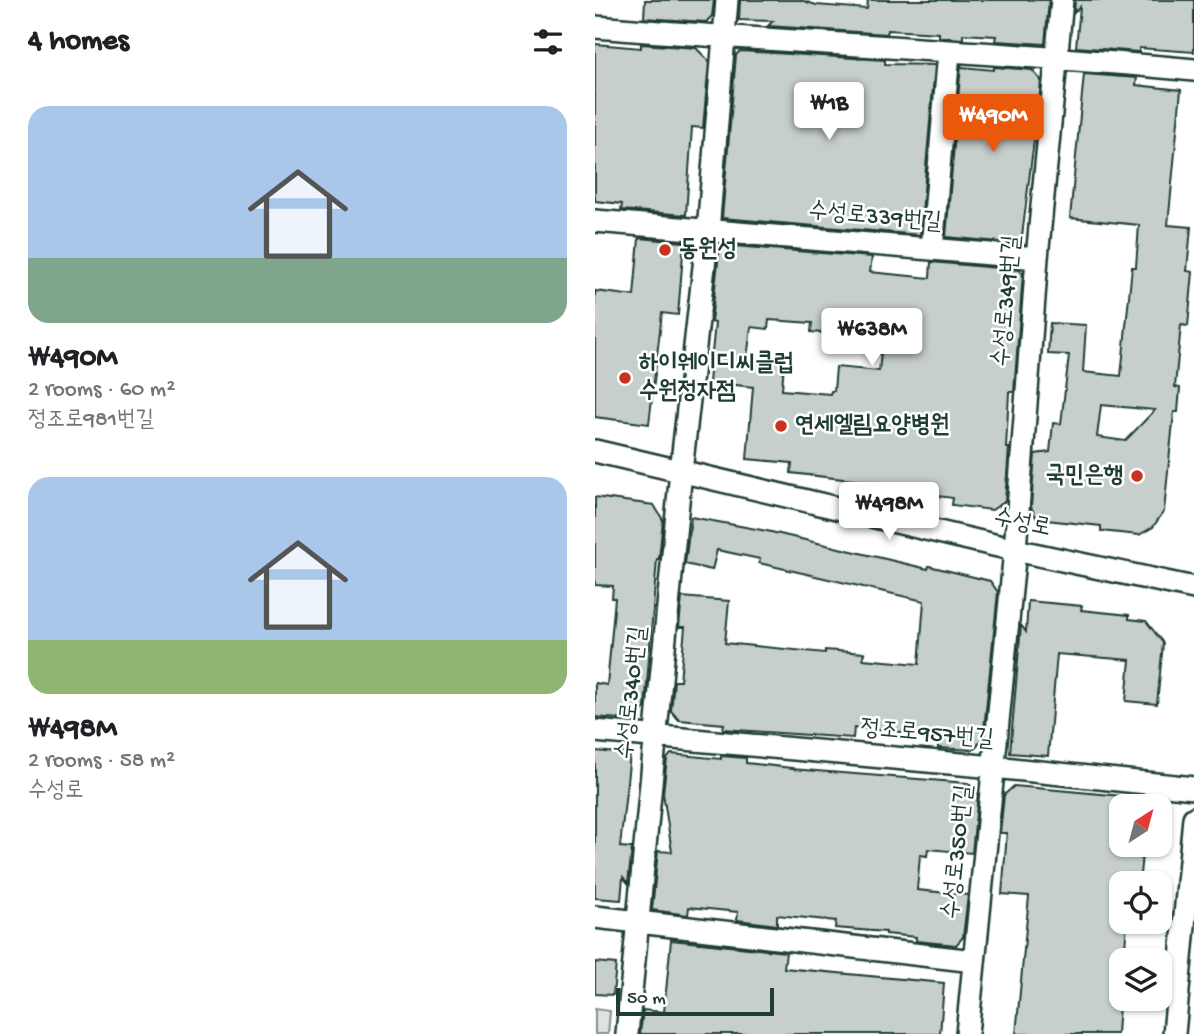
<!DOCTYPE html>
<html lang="en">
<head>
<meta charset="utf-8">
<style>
	:root { --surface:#fff; --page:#f2f2f2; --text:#202124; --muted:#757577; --accent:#ea580c }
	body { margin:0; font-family:"Gochi Hand","Poor Story",sans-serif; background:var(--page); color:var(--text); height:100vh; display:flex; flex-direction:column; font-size:26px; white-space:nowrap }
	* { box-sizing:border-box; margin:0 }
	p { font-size:23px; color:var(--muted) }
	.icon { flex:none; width:38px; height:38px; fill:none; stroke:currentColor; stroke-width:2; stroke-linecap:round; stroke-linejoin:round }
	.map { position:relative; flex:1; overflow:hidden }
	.sheet { display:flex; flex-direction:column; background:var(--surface); width:595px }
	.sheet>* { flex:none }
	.needle { width:46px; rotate:36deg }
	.controls { position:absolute; left:514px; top:794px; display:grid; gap:14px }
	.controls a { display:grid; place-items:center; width:63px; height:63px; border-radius:14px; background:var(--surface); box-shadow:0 2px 5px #0004; font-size:35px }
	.scale { position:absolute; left:21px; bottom:18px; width:158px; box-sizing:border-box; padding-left:7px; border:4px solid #1f3d34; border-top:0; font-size:19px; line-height:24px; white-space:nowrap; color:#1f3d34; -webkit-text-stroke:5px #fff; paint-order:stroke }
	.price { position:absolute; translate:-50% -60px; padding:0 16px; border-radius:7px; background:#fff; color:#222; font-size:23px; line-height:46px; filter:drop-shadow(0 2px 4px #0008) }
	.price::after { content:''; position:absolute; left:50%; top:42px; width:21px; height:16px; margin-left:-10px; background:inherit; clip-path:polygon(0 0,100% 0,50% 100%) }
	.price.selected { background:var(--accent); color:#fff }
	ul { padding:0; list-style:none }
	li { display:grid; align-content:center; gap:14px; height:371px; padding:0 28px }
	li span { display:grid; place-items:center; height:217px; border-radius:21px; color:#555 }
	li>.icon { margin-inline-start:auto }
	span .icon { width:126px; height:126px; fill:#fffc; stroke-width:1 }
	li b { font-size:30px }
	h2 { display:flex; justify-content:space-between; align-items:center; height:84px; padding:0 28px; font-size:30px }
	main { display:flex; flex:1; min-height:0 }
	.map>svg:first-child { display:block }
	.green { fill:#dee3e2; stroke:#7e908b; stroke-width:2 }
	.building { fill:#c7cfcc; stroke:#1f3d34; stroke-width:2; fill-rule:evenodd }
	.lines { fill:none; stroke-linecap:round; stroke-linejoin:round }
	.minor-casing { stroke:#1f3d34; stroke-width:26 }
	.minor { stroke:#fff; stroke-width:21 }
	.poi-dot { fill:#c8321e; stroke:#fff; stroke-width:2.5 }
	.labels { text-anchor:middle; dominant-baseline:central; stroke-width:5; stroke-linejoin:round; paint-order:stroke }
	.street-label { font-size:24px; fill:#1f3d34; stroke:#fff }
	.poi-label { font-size:24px; font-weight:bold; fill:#1f3d34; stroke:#fff; text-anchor:start }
</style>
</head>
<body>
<main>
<section class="sheet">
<h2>4 homes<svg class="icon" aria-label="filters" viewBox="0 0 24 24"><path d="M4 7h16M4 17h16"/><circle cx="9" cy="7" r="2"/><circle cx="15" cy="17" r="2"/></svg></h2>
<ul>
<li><span style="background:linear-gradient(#a9c7e8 70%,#7fa58c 0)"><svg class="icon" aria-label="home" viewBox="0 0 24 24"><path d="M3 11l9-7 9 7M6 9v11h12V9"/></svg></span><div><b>₩490M</b><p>2 rooms · 60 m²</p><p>정조로981번길</p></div></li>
<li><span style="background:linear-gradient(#a9c7e8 75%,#8fb573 0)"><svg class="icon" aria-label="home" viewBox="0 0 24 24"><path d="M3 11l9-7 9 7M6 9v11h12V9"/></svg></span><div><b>₩498M</b><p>2 rooms · 58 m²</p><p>수성로</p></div></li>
</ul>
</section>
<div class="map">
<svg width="599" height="1034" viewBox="0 0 599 1034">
	<rect width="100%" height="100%" fill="#fff"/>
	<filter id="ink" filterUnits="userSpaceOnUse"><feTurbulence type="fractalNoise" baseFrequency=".0143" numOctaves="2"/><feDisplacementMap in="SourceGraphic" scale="14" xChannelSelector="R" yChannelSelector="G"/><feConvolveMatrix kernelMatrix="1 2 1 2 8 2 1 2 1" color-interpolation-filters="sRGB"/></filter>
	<g filter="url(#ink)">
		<path class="green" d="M0,1009l15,2 -2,23h-13z"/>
		<path class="building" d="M50,0h69l-2,16 -6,6 -62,-4z
			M145,0h61l15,5 51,4 1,-9h181l-4,44 -50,-3 1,-5 -33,-2v5l-24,-2v-4l-51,-3 -1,4 -119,-8 5,-5 -34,-1z
			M480,0h119v52l-55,-4v4l-63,-5 4,-40 -6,6z
			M0,44l46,4v-4l55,4 13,13 -6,67 -11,-1 -6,88 -65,-5 1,-6 -27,-3z
			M145,51l145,9v4l50,1 -15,170 -198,-17 14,-163z
			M366,65l1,2 32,3v-3l38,3 9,10 -2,24 -3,-1 -2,37 -13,104 -75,-7z
			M489,74l53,4 -1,7 45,5 -13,135 23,2 -4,44 6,1 -5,54 -7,-1 -6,62 5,1 -2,24h-4l-10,99 -11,16 -14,8 -38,-4v-5l-64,-7 -6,-12 4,-53 15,-2 3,-29 8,1 8,-69 -21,-1 2,-31 36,2 -3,47 38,4 11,-109h4l3,-42 -69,-7zM506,405l54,5 -30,31 -28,-4z
			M44,238l45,4 -6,73 -16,-2 -13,111 -54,-7v-126l39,5z
			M125,245l152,12 -2,15 60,6 1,-16 89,8 3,4 -9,118h-5l-3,56h3l-4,53 -13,9 -40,-5 1,-7 -67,-9v-5l-95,-11 1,-10 -45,-4 6,-72 -44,-5 6,-59 -4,-1zM174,320l43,3 -1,9 27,2 1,4 43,5 -3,28 -43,-4 -2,24h-3l-1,3 -48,-4 2,-28 -37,-3 4,-32 17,2z
			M0,497l59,8 9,15 -4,39h-2l-12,149 -14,12 -36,-3v-34l12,2 8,-87h-3l1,-12 -18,-1z
			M96,517l76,14 161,38 1,-3 61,15 8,11 -15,147 -10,11 -35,-2v-4l-9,-1v-5l-16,-1v-4l-59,-5 -1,10 -130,-9 1,-5 -45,-4 -8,-9 3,-30h6l5,-54h-6l3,-30 47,4 -4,42 100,10v-3l39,3 -1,6 56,5 5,-63 -165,-38 1,-4 -43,-9 -5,20 -27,-6z
			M433,601l54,5 -1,4 48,5v4l17,2 17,22 -6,61 -31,-3 4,-41 -73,-6 -9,102 -38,-3 11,-128 5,7z
			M0,751l35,3 -10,93 12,1 -4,35 -5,-6 -2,23 -26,-2z
			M76,754l50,5v-3l25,2v5l46,5 -1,1 177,14 10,11 -6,59 -44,-4 -1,7 -7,-1 -3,35 51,5 -5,42 -7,8 -40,-4v-4l-30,-3v-2l-51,-4 1,-7 -59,-6v10l-40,-5 1,-8 -49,-5 -1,8 -36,-5 6,-59 14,1 -9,-59 4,-34z
			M419,786l108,10v49h21l-4,39h-17v38h5l-3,39h-2l-5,73h-101l13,-138 -27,-2 5,-61h-7l4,-38z
			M76,940l115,12 -2,16 160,15 -4,51h-300l3,-24 21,2z
			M0,962l21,2 -3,31 -18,-1z"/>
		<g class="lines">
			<defs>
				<path id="minor" d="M0,27c200,16 400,24 599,43
					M0,221l442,37
					M337,249l17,-197
					M0,451l420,99 179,38
					M0,731l399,36 200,21
					M0,917l379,44
					M32,1034l54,-563 27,-240 19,-231
					M372,1034l48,-484 22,-292 25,-258
					M579,1034l20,-216"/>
			</defs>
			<use href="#minor" class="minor-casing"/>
			<use href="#minor" class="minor"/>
		</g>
	</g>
	<g class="poi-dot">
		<circle cx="70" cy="250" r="7"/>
		<circle cx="30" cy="378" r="7"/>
		<circle cx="186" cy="426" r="7"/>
		<circle cx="542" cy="476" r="7"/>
	</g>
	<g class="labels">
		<g class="street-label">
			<text transform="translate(280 218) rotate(5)">수성로339번길</text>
			<text transform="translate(413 301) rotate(-85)">수성로349번길</text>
			<text transform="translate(427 524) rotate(12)">수성로</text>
			<text transform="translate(38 693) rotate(-84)">수성로340번길</text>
			<text transform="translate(332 735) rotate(5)">정조로957번길</text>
			<text transform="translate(364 852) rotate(-84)">수성로350번길</text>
		</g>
		<g class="poi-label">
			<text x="84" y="250">동원성</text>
			<text x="44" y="364">하이웨이디씨클럽<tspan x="44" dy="28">수원정자점</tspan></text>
			<text x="200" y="426">연세엘림요양병원</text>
			<text x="528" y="476" text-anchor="end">국민은행</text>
		</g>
	</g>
</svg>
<div class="controls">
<a><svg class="needle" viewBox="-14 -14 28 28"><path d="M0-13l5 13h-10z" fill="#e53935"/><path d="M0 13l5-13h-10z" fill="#757577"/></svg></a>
<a><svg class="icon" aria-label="locate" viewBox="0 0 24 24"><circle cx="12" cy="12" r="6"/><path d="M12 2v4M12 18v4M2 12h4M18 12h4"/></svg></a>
<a><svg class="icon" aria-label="layers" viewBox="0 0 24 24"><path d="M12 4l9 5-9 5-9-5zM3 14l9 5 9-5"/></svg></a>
</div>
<div class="scale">50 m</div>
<b class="price" style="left:234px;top:142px">₩1B</b>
<b class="price selected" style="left:398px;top:154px">₩490M</b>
<b class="price" style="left:277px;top:368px">₩638M</b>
<b class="price" style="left:294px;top:542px">₩498M</b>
</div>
</main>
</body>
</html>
